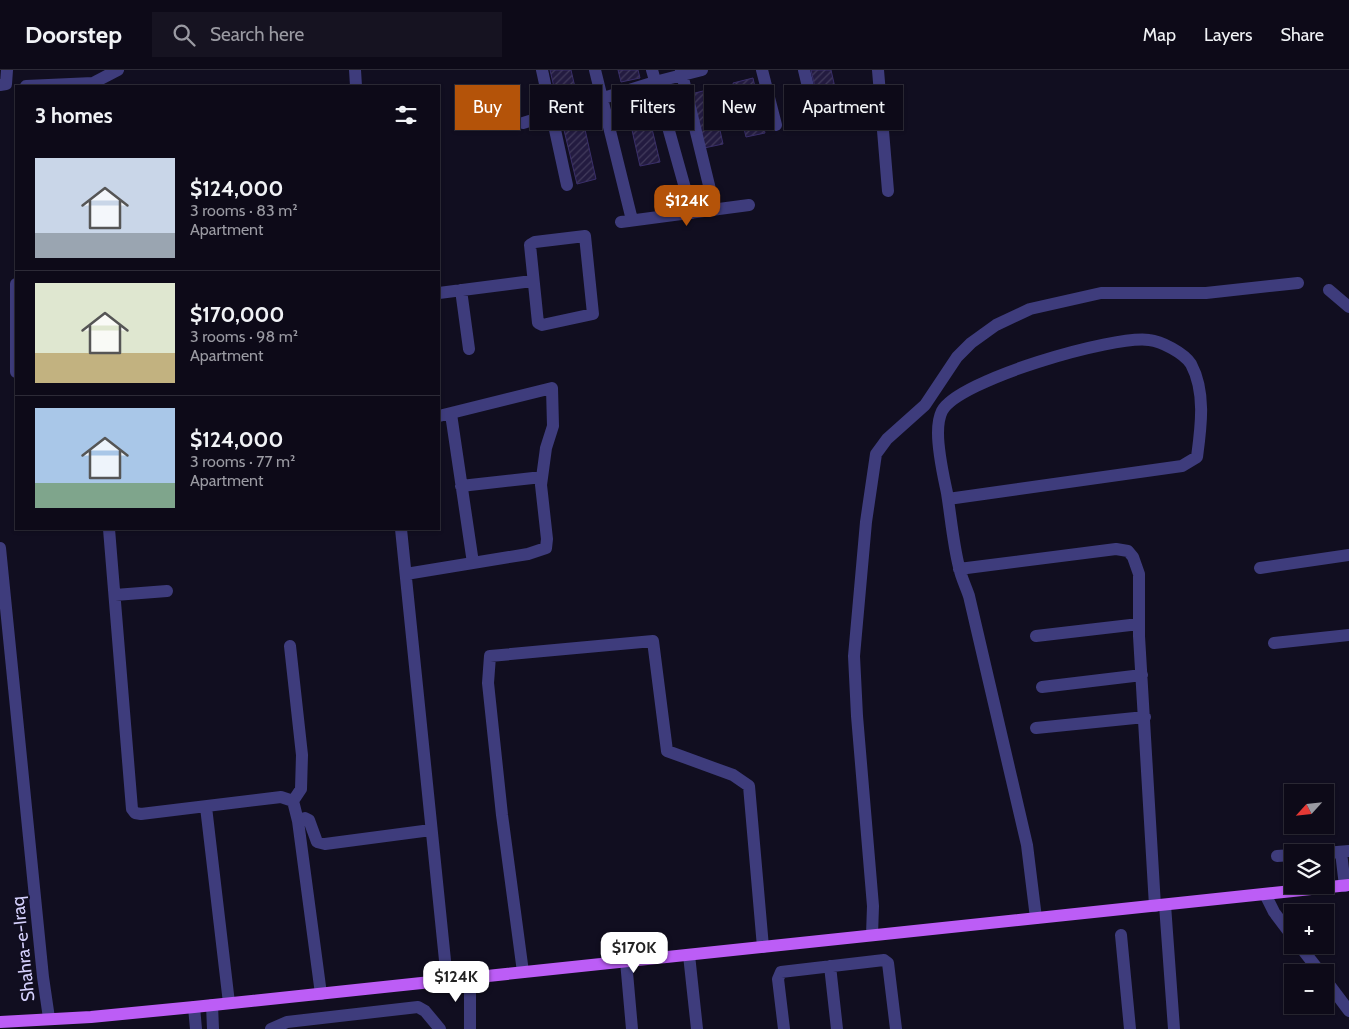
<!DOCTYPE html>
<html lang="en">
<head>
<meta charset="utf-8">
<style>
	:root { --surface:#0d0a18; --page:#161321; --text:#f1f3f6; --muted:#9a9aa2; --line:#2d2b37; --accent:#b45309 }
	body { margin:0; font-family:Cabin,sans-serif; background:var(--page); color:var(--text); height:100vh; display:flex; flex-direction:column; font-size:19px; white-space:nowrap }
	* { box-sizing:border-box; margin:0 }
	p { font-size:16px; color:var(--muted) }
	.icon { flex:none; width:28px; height:28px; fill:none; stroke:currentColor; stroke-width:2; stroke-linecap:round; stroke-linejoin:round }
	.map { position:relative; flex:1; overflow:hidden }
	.details { position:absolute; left:15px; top:15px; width:425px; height:445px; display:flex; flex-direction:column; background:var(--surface); border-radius:0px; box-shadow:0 1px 4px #0004,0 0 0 1px var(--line) }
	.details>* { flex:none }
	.guide { position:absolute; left:455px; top:15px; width:475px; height:45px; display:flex; gap:10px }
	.needle { width:32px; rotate:243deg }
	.buttons { position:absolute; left:1284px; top:714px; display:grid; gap:10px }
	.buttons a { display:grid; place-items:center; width:50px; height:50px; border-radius:0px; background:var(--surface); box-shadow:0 1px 4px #0004,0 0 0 1px var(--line); font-size:25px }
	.price { position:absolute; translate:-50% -42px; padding:0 11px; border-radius:10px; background:#fff; color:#222; font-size:16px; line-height:32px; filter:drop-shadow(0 1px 2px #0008) }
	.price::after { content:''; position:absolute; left:50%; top:30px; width:15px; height:11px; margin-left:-8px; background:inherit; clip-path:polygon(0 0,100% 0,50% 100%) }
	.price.on { background:var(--accent); color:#fff }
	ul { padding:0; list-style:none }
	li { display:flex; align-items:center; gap:15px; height:125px; padding:0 20px }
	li+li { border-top:1px solid var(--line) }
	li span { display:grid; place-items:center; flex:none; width:140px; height:100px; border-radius:0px; color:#555 }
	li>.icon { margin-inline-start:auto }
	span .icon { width:60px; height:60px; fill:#fffc; stroke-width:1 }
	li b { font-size:21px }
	h2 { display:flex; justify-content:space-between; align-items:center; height:60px; padding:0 20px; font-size:21px }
	.tag { padding:0 18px; border-radius:0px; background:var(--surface); box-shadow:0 1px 4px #0004,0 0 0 1px var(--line); font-size:18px; line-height:45px }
	.tag.on { background:var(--accent); color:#fff }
	header { display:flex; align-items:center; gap:30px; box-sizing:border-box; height:70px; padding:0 25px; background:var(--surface); border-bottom:1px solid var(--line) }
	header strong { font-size:24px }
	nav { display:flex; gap:28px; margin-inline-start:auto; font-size:18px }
	.search { width:350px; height:45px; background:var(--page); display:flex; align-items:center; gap:12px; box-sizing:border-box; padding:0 18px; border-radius:0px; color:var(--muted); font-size:19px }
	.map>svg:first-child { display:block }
	.building { fill:url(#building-hatch); stroke:#3a2f6a }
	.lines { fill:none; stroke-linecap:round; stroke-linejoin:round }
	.minor { stroke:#3e3c7c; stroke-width:12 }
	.major { stroke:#bc5df6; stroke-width:12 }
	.labels { text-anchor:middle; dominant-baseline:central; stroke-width:4; stroke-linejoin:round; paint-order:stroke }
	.street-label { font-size:18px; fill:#d5d0fc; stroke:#110e20 }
</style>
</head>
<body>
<header>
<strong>Doorstep</strong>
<div class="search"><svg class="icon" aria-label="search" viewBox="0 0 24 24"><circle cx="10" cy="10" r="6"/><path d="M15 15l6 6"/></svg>Search here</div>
<nav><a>Map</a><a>Layers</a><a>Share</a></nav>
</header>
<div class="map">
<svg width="1349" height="959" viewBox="0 0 1349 959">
	<defs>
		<pattern id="building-hatch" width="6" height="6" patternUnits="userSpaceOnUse" patternTransform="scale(1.25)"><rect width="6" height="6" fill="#231b40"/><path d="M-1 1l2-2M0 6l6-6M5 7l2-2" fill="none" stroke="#423b5c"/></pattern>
	</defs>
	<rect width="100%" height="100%" fill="#110e20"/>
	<path class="building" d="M550,0h21l6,26 -20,4z
		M618,0h20l2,8 -19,4z
		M811,0h20l10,44 -19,4z
		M753,8l12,55 -19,4 -13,-54z
		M711,19l12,55 -19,4 -13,-54z
		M647,38l13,54 -20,4 -12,-54z
		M584,55l12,54 -19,5 -13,-54z"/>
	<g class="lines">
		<path class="minor" d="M355,0l1,16
			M542,0l25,115
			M595,0l37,150
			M652,0l40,143
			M681,0l34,140
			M762,0l14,55
			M804,0l12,50 4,4 61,-7
			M878,0l10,121
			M0,15l6,-1 1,-14
			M26,16l67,-3 25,-13
			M523,53l132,-41 47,-12
			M621,152l128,-17
			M585,166l8,78 -51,11 -4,-2 -8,-78 5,-3z
			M16,214v88
			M461,220l8,59
			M1329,220l20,17
			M439,223l93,-12
			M451,344l22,149
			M461,416l81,-9
			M948,429l234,-33 15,-9c4,-30 9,-65 -6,-93 -7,-11 -30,-23 -42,-24 -36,-5 -191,40 -207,71 -3,6 -4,15 -4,22 0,20 5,41 9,60 4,25 6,50 12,74 2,10 7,20 10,29l58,249 9,73
			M109,459l23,280 3,4 6,1 140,-17 12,4 5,20 23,173
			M401,459l46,451
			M0,478l43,429 6,41
			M1260,498l89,-13
			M959,499l157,-20 12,2 5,6 6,17v62l16,270
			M406,504l122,-20 18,-6 1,-9 -6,-54 5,-37 7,-22 -1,-38 -113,28
			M115,525l52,-4
			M1036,566l103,-12
			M1274,573l75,-8
			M290,576l12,109 -1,34 -8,12
			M1042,617l100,-12
			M1036,658l109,-11
			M206,737l23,196
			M298,751l7,-3 4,2 8,22 8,2 106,-14
			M1341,782l4,34
			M1325,783l24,-2
			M1277,786l15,-1
			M1265,824l9,18 18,24
			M1165,835l9,124
			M872,865l1,-29 -16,-190 -3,-60 12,-134 10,-68 11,-15 38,-34 32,-48 14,-14 25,-18 34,-16 71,-16h105l92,-10
			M1121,865l9,94
			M1299,875l21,27
			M689,885l8,74
			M626,891l6,68
			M830,896l7,63
			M523,902l-21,-157 -14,-132 2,-27 163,-15 14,110 66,24 16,11 14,161
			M470,908v51
			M1325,909l24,32
			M212,935l1,24
			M194,937l2,22
			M271,959l16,-7 131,-15 7,4 15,18
			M784,959l-6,-50 3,-7 103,-12 4,3 8,66"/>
		<path class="major" d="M0,952l91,-5 103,-10 1155,-122"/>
	</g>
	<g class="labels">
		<g class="street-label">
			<text transform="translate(23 879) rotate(-96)">Shahra-e-Iraq</text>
		</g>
	</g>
</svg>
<div class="buttons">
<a><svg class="needle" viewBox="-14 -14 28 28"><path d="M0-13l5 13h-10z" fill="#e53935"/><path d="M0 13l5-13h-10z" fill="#9a9aa2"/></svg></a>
<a><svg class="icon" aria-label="layers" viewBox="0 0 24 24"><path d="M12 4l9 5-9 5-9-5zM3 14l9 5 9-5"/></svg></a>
<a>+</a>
<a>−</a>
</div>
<b class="price on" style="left:687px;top:157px">$124K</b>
<b class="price" style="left:634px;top:904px">$170K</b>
<b class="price" style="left:456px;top:933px">$124K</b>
<div class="guide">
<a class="tag on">Buy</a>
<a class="tag">Rent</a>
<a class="tag">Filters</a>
<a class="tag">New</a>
<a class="tag">Apartment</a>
</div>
<section class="details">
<h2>3 homes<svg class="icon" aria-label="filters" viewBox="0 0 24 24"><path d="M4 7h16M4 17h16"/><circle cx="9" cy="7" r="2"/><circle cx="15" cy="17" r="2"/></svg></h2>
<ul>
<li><span style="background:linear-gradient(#c9d6e8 75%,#9aa5b1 0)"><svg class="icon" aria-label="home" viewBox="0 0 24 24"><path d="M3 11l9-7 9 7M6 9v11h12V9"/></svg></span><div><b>$124,000</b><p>3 rooms · 83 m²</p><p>Apartment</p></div></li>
<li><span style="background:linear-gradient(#dfe7d0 70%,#c2b280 0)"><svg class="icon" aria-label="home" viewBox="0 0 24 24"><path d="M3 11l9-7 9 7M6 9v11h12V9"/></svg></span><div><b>$170,000</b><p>3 rooms · 98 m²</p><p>Apartment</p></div></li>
<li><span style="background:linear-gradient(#a9c7e8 75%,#7fa58c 0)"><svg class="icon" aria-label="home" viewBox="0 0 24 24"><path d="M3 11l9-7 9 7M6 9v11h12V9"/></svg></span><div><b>$124,000</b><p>3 rooms · 77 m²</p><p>Apartment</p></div></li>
</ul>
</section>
</div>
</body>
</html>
